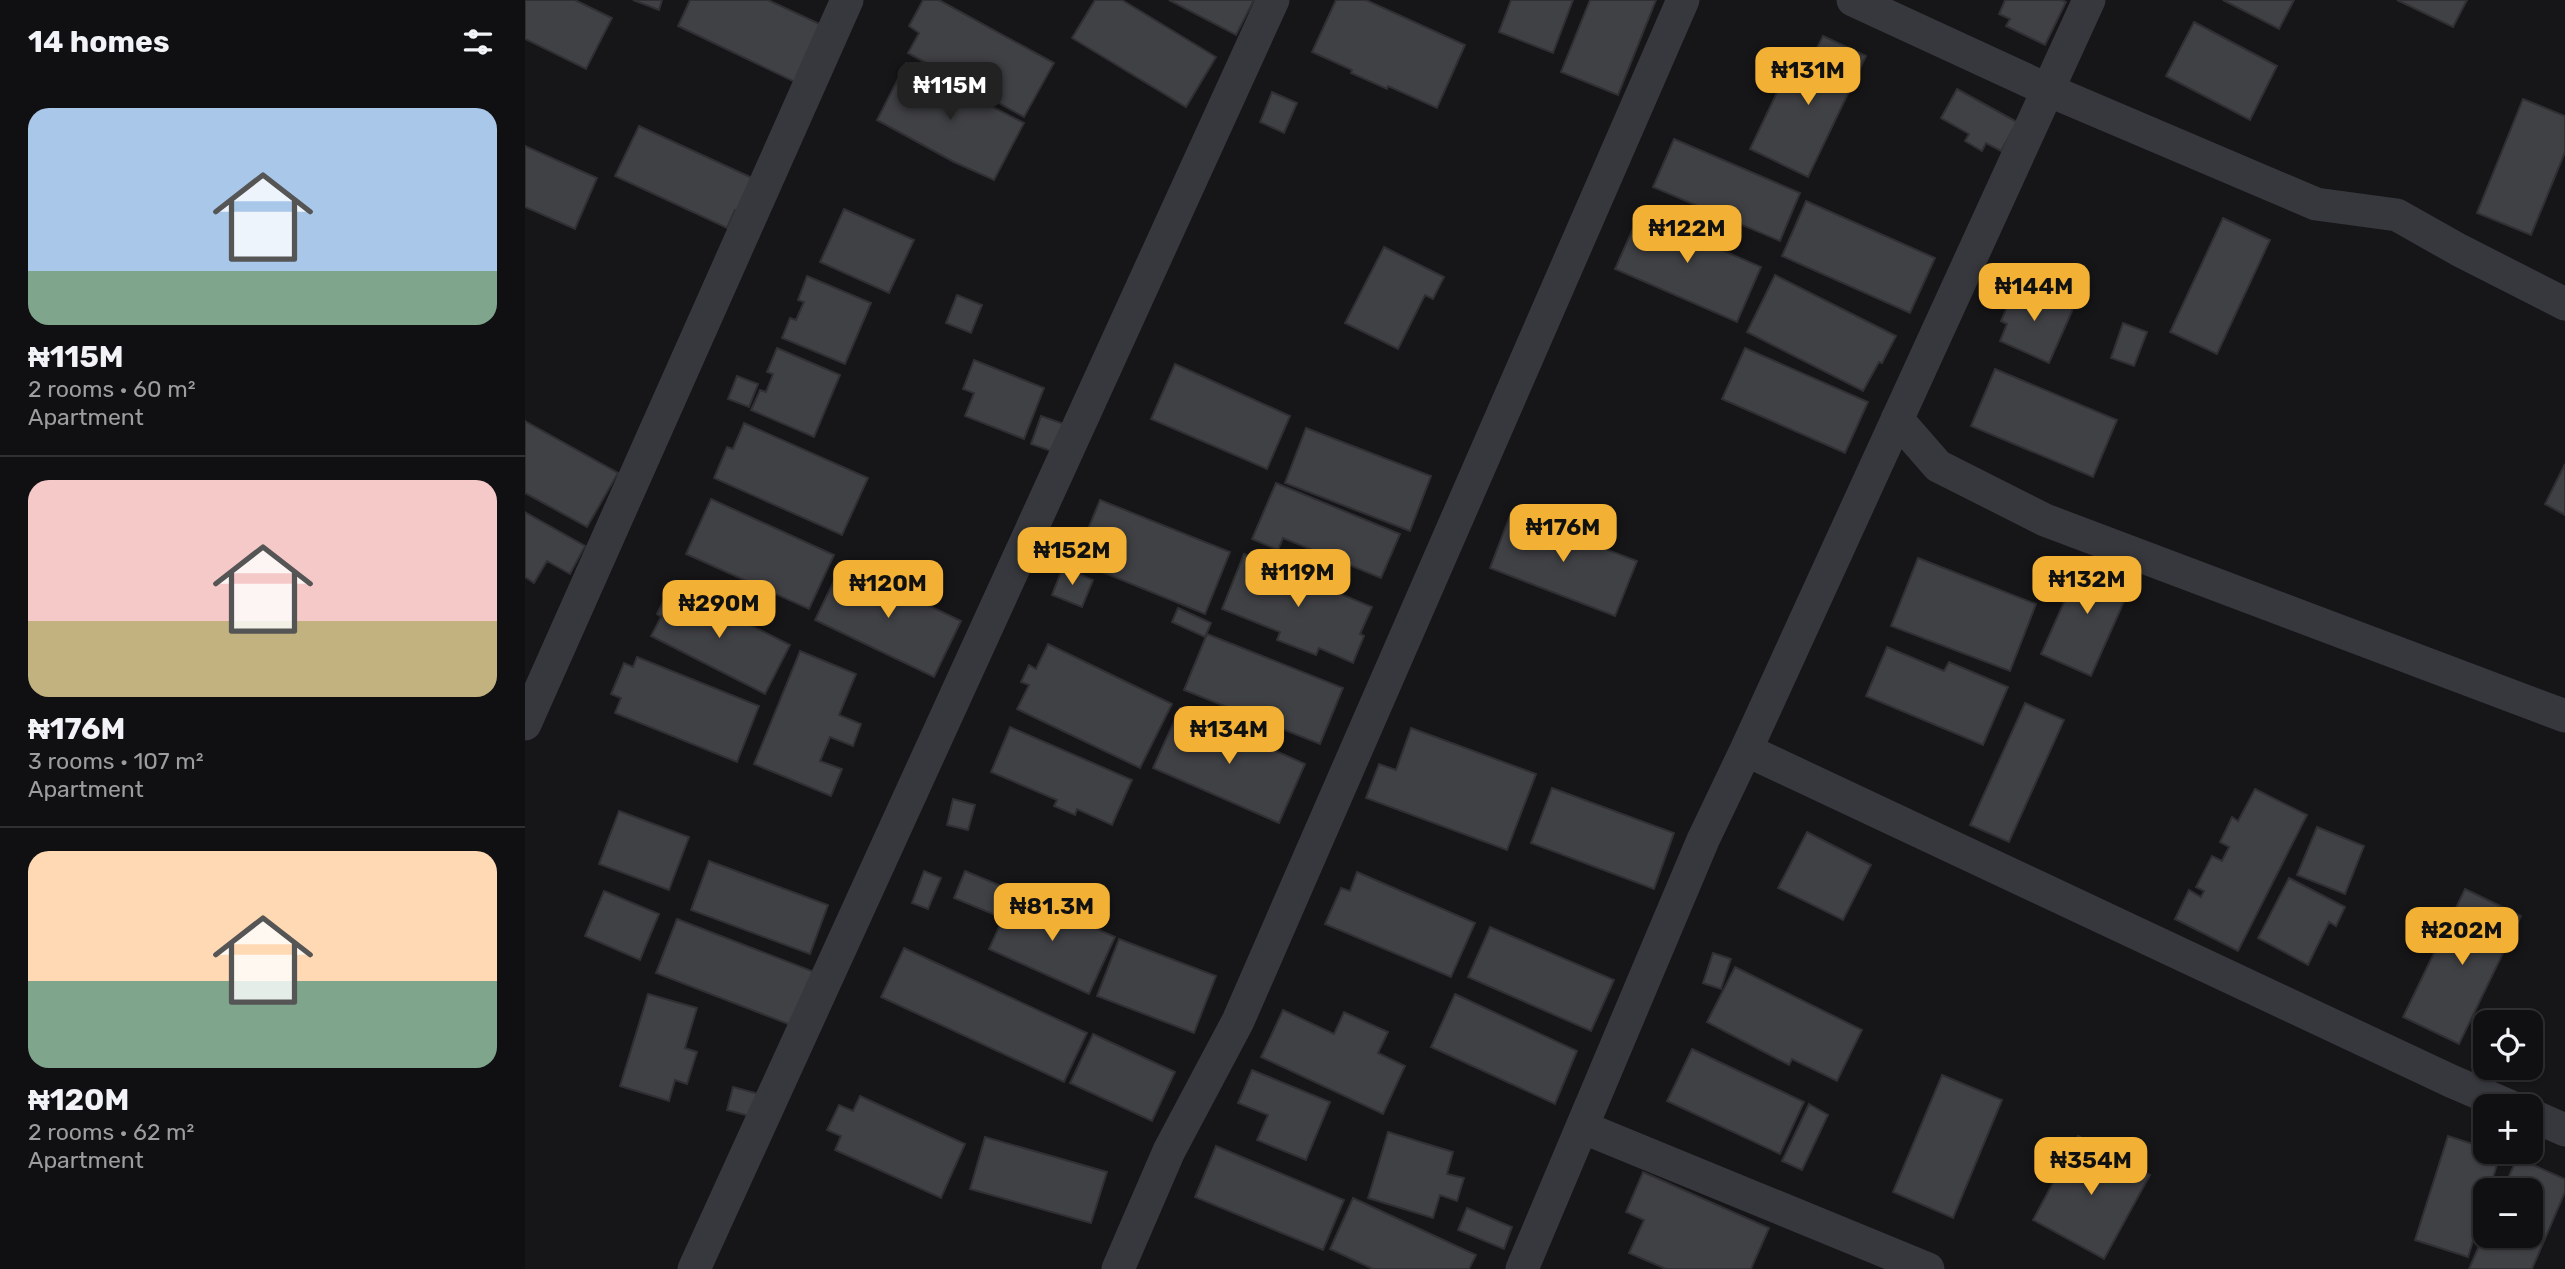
<!DOCTYPE html>
<html lang="en">
<head>
<meta charset="utf-8">
<style>
	:root { --surface:#101012; --page:#19191b; --text:#f1f3f6; --muted:#9c9d9f; --line:#303032; --accent:#f2b134 }
	body { margin:0; font-family:Rubik,sans-serif; background:var(--page); color:var(--text); height:100vh; display:flex; flex-direction:column; font-size:26px; white-space:nowrap }
	* { box-sizing:border-box; margin:0 }
	p { font-size:23px; color:var(--muted) }
	.icon { flex:none; width:38px; height:38px; fill:none; stroke:currentColor; stroke-width:2; stroke-linecap:round; stroke-linejoin:round }
	.map { position:relative; flex:1; overflow:hidden }
	.panel { display:flex; flex-direction:column; background:var(--surface); width:525px }
	.panel>* { flex:none }
	.fabs { position:absolute; left:1948px; top:1010px; display:grid; gap:14px }
	.fabs a { display:grid; place-items:center; width:70px; height:70px; border-radius:14px; background:var(--surface); box-shadow:0 2px 5px #0004,0 0 0 2px var(--line); font-size:35px }
	.price { position:absolute; translate:-50% -60px; padding:0 16px; border-radius:14px; background:var(--accent); color:#111; font-size:23px; line-height:46px; filter:drop-shadow(0 2px 4px #0008) }
	.price::after { content:''; position:absolute; left:50%; top:42px; width:21px; height:16px; margin-left:-10px; background:inherit; clip-path:polygon(0 0,100% 0,50% 100%) }
	.price.active { background:#222; color:#fff }
	ul { padding:0; list-style:none }
	li { display:grid; align-content:center; gap:14px; height:371px; padding:0 28px }
	li+li { border-top:2px solid var(--line) }
	li span { display:grid; place-items:center; height:217px; border-radius:21px; color:#555 }
	li>.icon { margin-inline-start:auto }
	span .icon { width:126px; height:126px; fill:#fffc; stroke-width:1 }
	li b { font-size:30px }
	h2 { display:flex; justify-content:space-between; align-items:center; height:84px; padding:0 28px; font-size:30px }
	main { display:flex; flex:1; min-height:0 }
	.map>svg:first-child { display:block }
	.building { fill:#404145; stroke:#303034; stroke-width:2 }
	.lines { fill:none; stroke-linecap:round; stroke-linejoin:round }
	.street { stroke:#37383d; stroke-width:33 }
</style>
</head>
<body>
<main>
<section class="panel">
<h2>14 homes<svg class="icon" aria-label="filters" viewBox="0 0 24 24"><path d="M4 7h16M4 17h16"/><circle cx="9" cy="7" r="2"/><circle cx="15" cy="17" r="2"/></svg></h2>
<ul>
<li><span style="background:linear-gradient(#a9c7e8 75%,#7fa58c 0)"><svg class="icon" aria-label="home" viewBox="0 0 24 24"><path d="M3 11l9-7 9 7M6 9v11h12V9"/></svg></span><div><b>₦115M</b><p>2 rooms · 60 m²</p><p>Apartment</p></div></li>
<li><span style="background:linear-gradient(#f6c9c9 65%,#c2b280 0)"><svg class="icon" aria-label="home" viewBox="0 0 24 24"><path d="M3 11l9-7 9 7M6 9v11h12V9"/></svg></span><div><b>₦176M</b><p>3 rooms · 107 m²</p><p>Apartment</p></div></li>
<li><span style="background:linear-gradient(#ffd9b3 60%,#7fa58c 0)"><svg class="icon" aria-label="home" viewBox="0 0 24 24"><path d="M3 11l9-7 9 7M6 9v11h12V9"/></svg></span><div><b>₦120M</b><p>2 rooms · 62 m²</p><p>Apartment</p></div></li>
</ul>
</section>
<div class="map">
<svg width="2040" height="1269" viewBox="0 0 2040 1269">
	<rect width="100%" height="100%" fill="#161618"/>
	<path class="building" d="M0,0h50l37,18 -26,51 -61,-30z
		M108,0h29l-3,10z
		M165,0h78l56,26 -27,57 -119,-57z
		M398,0h16l115,63 -30,54 -116,-64 11,-20 -10,-7z
		M570,0h27l94,57 -30,50 -114,-69z
		M644,0h85l-18,35z
		M811,0h30l99,45 -28,63 -49,-22 -1,3 -36,-16 1,-3 -40,-18z
		M986,0h62l-20,53 -54,-21z
		M1065,0h66l-38,95 -57,-23z
		M1480,0h57l4,2 -21,43 -39,-19 4,-7 -11,-5z
		M1698,0h71l-15,29z
		M1872,0h70l-14,27z
		M1669,22l83,44 -27,54 -84,-44z
		M1298,36l43,20 -58,121 -58,-28 41,-86 15,7z
		M381,63l118,60 -30,57 -40,-18 -77,-42z
		M1432,89l60,33 -16,29 -15,-8 -4,8 -17,-10 4,-7 -28,-16z
		M747,92l25,11 -13,30 -24,-11z
		M1998,99l42,17v36l-34,83 -54,-22z
		M114,126l120,55 -15,32 -9,-3 -8,18 -112,-52z
		M1149,139l126,54 -20,48 -127,-54z
		M0,146l72,32 -22,51 -50,-22z
		M1281,201l129,57 -25,55 -128,-57z
		M1126,207l57,24 -5,11 58,25 -24,55 -122,-53 24,-54 8,3z
		M319,209l70,31 -25,53 -69,-31z
		M1698,218l47,22 -53,114 -47,-22z
		M859,247l60,30 -11,22 -8,-4 -27,54 -53,-26z
		M1250,275l121,61 -14,27 -3,-1 -16,29 -116,-59z
		M282,276l64,27 -26,61 -63,-26 8,-20 6,2 8,-18 -6,-2z
		M1492,284l56,25 -24,54 -49,-22 7,-17 -6,-3z
		M432,295l25,10 -11,28 -25,-10z
		M1598,323l24,9 -13,34 -23,-8z
		M252,348l63,27 -26,62 -63,-27 9,-20 6,2 7,-18 -6,-2z
		M1220,348l123,54 -23,51 -123,-54z
		M449,360l70,28 -20,51 -59,-23 9,-23 -11,-4z
		M650,364l115,52 -23,53 -116,-50z
		M1470,369l122,51 -24,57 -122,-51z
		M212,376l21,8 -9,23 -21,-8z
		M516,416l29,10 -10,28 -29,-10z
		M0,421l93,52 -31,54 -62,-34z
		M219,423l124,55 -26,57 -128,-57 13,-31 6,2z
		M781,428l125,48 -21,55 -125,-48z
		M2040,464v51l-20,-11z
		M751,483l124,51 -19,44 -98,-40 -5,12 -26,-11z
		M186,499l123,56 -25,54 -123,-55z
		M575,500l130,52 -25,62 -130,-53z
		M0,512l60,34 -15,28 -23,-13 -13,22 -9,-6z
		M986,513l126,48 -22,55 -125,-48z
		M719,554l128,53 -12,27 4,2 -11,27 -34,-15 -3,7 -39,-15 3,-8 -58,-23z
		M1559,557l50,22 -43,97 -50,-22z
		M1393,558l118,46 -26,67 -119,-45z
		M317,564l119,57 -27,56 -119,-57z
		M538,567l30,13 -11,27 -30,-12z
		M146,585l119,60 -25,49 -114,-58 10,-19 -4,-3z
		M653,608l33,15 -6,14 -33,-15z
		M682,634l136,54 -23,56 -136,-54z
		M523,644l124,60 -32,64 -123,-59 12,-24 -8,-3 8,-17 7,4z
		M1362,647l57,24 5,-9 59,25 -25,58 -117,-49z
		M275,651l56,23 -17,41 22,9 -8,22 -23,-9 -10,24 22,8 -11,27 -77,-32z
		M112,657l122,49 -22,56 -122,-49 6,-15 -10,-4 13,-31 9,4z
		M1500,703l39,17 -55,122 -39,-17z
		M655,708l125,56 -26,59 -126,-55z
		M485,727l122,53 -20,45 -35,-16 -2,6 -21,-9 3,-6 -66,-28z
		M886,728l125,46 -29,76 -141,-52 13,-34 17,6z
		M1027,788l122,45 -20,56 -123,-46z
		M1730,789l52,26 -69,136 -63,-32 14,-29 12,7 3,-6 -8,-4 16,-31 10,5 7,-14 -9,-5 12,-25 6,4z
		M428,799l22,6 -7,25 -21,-5z
		M94,811l70,26 -20,53 -70,-26z
		M1792,827l47,19 -19,48 -48,-19z
		M1282,832l64,33 -28,55 -65,-32z
		M184,861l119,44 -18,49 -119,-44z
		M399,871l17,7 -13,31 -16,-6z
		M440,871l46,19 -11,27 -46,-19z
		M832,872l118,51 -24,54 -126,-53 16,-36 9,3z
		M1764,878l56,29 -9,19 -7,-4 -21,43 -50,-27z
		M1940,889l56,27 -62,128 -56,-27z
		M79,891l55,23 -19,46 -55,-24z
		M490,892l100,45 -26,57 -100,-45z
		M152,919l140,54 -21,54 -140,-54z
		M965,927l124,53 -23,51 -123,-54z
		M594,939l97,37 -22,57 -97,-37z
		M379,948l183,85 -23,49 -183,-85z
		M1188,953l18,6 -10,30 -18,-6z
		M1210,967l127,63 -25,51 -45,-22 -3,6 -82,-43z
		M123,994l49,14 -12,40 12,4 -10,32 -12,-4 -6,21 -49,-15z
		M930,994l122,57 -22,53 -124,-57z
		M758,1010l51,24 10,-22 44,20 -10,21 27,13 -22,48 -122,-57z
		M568,1034l82,38 -23,49 -82,-38z
		M1167,1049l112,53 -24,52 -113,-53z
		M727,1070l78,32 -24,58 -49,-20 11,-25 -30,-12z
		M1417,1075l60,25 -49,118 -60,-26z
		M208,1087l30,8 -6,23 -30,-8z
		M335,1096l105,48 -24,54 -106,-48 6,-14 -14,-6 12,-25 14,6z
		M1284,1104l19,11 -26,55 -20,-9z
		M863,1132l65,20 -6,22 17,4 -7,23 -17,-6 -7,23 -65,-20z
		M1553,1136l72,39 -46,84 -71,-39z
		M1923,1136l37,12v4h16l-12,38h-4v12l-17,55 -53,-17z
		M460,1137l122,35 -16,51 -121,-34z
		M691,1146l128,54 -21,50 -128,-53z
		M1992,1158l48,21v13l-33,77h-63l16,-37v4h46v-46h-28z
		M1118,1172l126,56 -18,41h-85l-37,-16 15,-33 -18,-8z
		M828,1198l123,57 -7,14h-96l-43,-20z
		M942,1208l45,19 -8,22 -46,-19z"/>
	<g class="lines">
		<path class="street" d="M1328,0l195,90 268,114 81,11 62,35 106,54
			M1372,419l41,47 107,54 520,196
			M0,724l322,-724
			M1221,750l705,331 58,25
			M2006,1115l34,15
			M1057,1127l346,142
			M169,1269l579,-1269
			M593,1269l51,-118 69,-130 445,-1021
			M997,1269l181,-429 43,-90 343,-750"/>
	</g>
</svg>
<div class="fabs">
<a><svg class="icon" aria-label="locate" viewBox="0 0 24 24"><circle cx="12" cy="12" r="6"/><path d="M12 2v4M12 18v4M2 12h4M18 12h4"/></svg></a>
<a>+</a>
<a>−</a>
</div>
<b class="price" style="left:1283px;top:107px">₦131M</b>
<b class="price active" style="left:425px;top:122px">₦115M</b>
<b class="price" style="left:1162px;top:265px">₦122M</b>
<b class="price" style="left:1509px;top:323px">₦144M</b>
<b class="price" style="left:1038px;top:564px">₦176M</b>
<b class="price" style="left:547px;top:587px">₦152M</b>
<b class="price" style="left:773px;top:609px">₦119M</b>
<b class="price" style="left:1562px;top:616px">₦132M</b>
<b class="price" style="left:363px;top:620px">₦120M</b>
<b class="price" style="left:194px;top:640px">₦290M</b>
<b class="price" style="left:704px;top:766px">₦134M</b>
<b class="price" style="left:527px;top:943px">₦81.3M</b>
<b class="price" style="left:1937px;top:967px">₦202M</b>
<b class="price" style="left:1566px;top:1197px">₦354M</b>
</div>
</main>
</body>
</html>
